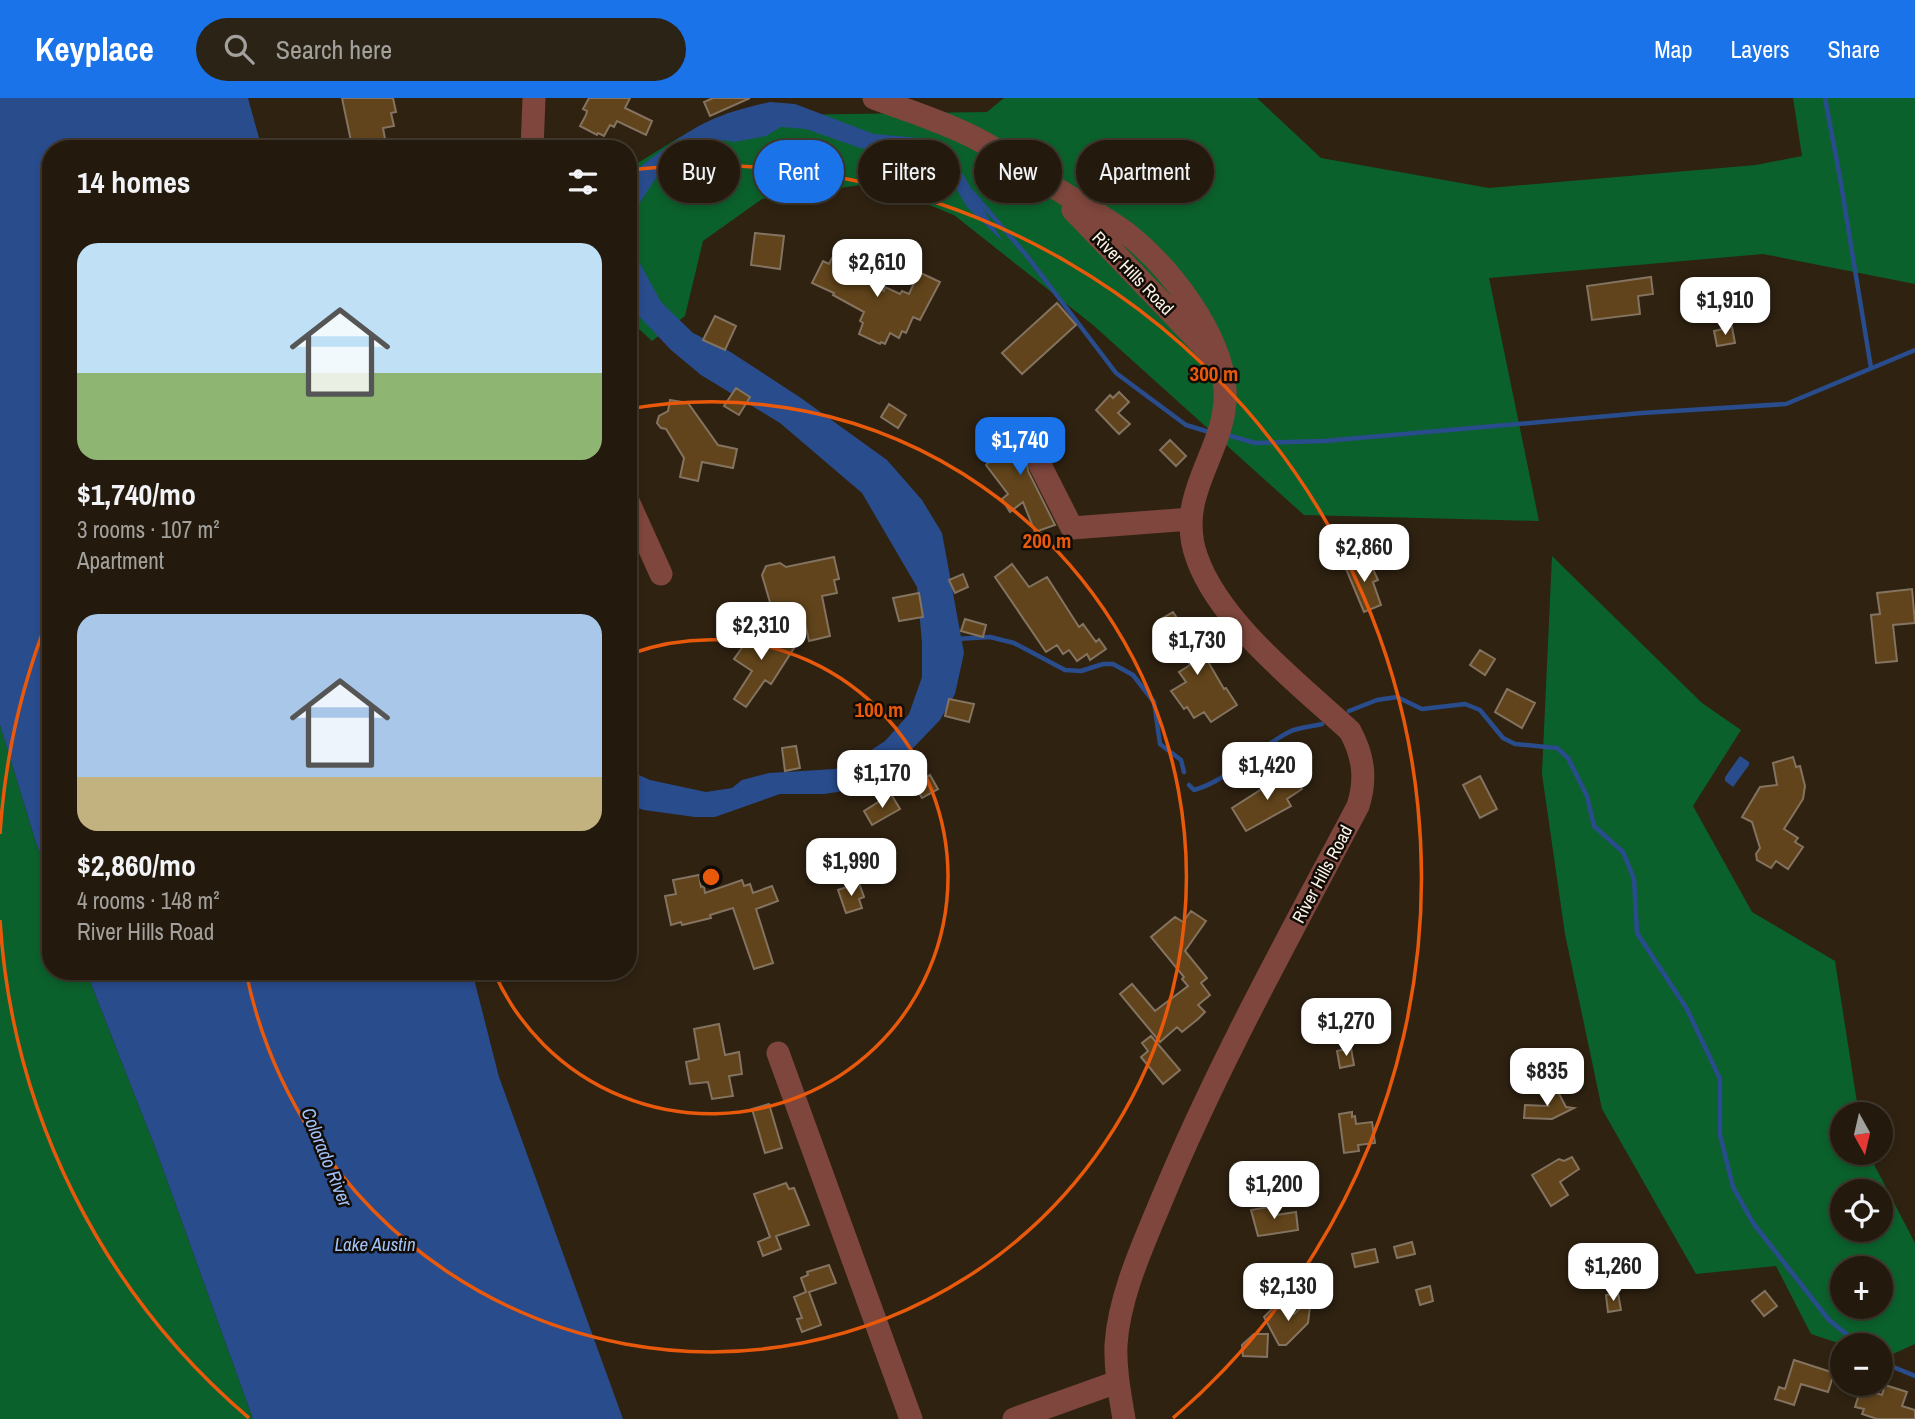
<!DOCTYPE html>
<html lang="en">
<head>
<meta charset="utf-8">
<style>
	:root { --surface:#231a0d; --page:#2b2316; --text:#f1f3f6; --muted:#a3a19d; --line:#40382e; --accent:#1a73e8 }
	body { margin:0; font-family:"Archivo Narrow",sans-serif; background:var(--page); color:var(--text); height:100vh; display:flex; flex-direction:column; font-size:26px; white-space:nowrap }
	* { box-sizing:border-box; margin:0 }
	p { font-size:23px; color:var(--muted) }
	.icon { flex:none; width:38px; height:38px; fill:none; stroke:currentColor; stroke-width:2; stroke-linecap:round; stroke-linejoin:round }
	.map { position:relative; flex:1; overflow:hidden }
	.sheet { position:absolute; left:42px; top:42px; width:595px; height:840px; display:flex; flex-direction:column; background:var(--surface); border-radius:28px; box-shadow:0 4px 10px #0003,0 0 0 2px var(--line) }
	.sheet>* { flex:none }
	.top-card { position:absolute; left:658px; top:42px; width:665px; height:63px; display:flex; gap:14px }
	.needle { width:46px; rotate:172deg }
	.buttons { position:absolute; left:1830px; top:1004px; display:grid; gap:14px }
	.buttons a { display:grid; place-items:center; width:63px; height:63px; border-radius:50%; background:var(--surface); box-shadow:0 4px 10px #0003,0 0 0 2px var(--line); font-size:35px }
	.price { position:absolute; translate:-50% -60px; padding:0 16px; border-radius:14px; background:#fff; color:#222; font-size:23px; line-height:46px; filter:drop-shadow(0 2px 4px #0008) }
	.price::after { content:''; position:absolute; left:50%; top:42px; width:21px; height:16px; margin-left:-10px; background:inherit; clip-path:polygon(0 0,100% 0,50% 100%) }
	.price.current { background:var(--accent); color:#fff }
	ul { padding:0; list-style:none }
	li { display:grid; align-content:center; gap:14px; height:371px; padding:0 35px }
	li span { display:grid; place-items:center; height:217px; border-radius:21px; color:#555 }
	li>.icon { margin-inline-start:auto }
	span .icon { width:126px; height:126px; fill:#fffc; stroke-width:1 }
	li b { font-size:30px }
	h2 { display:flex; justify-content:space-between; align-items:center; height:84px; padding:0 35px; font-size:30px }
	.pill { padding:0 24px; border-radius:32px; background:var(--surface); box-shadow:0 4px 10px #0003,0 0 0 2px var(--line); font-size:24px; line-height:63px }
	.pill.current { background:var(--accent); color:#fff }
	header { display:flex; align-items:center; gap:42px; box-sizing:border-box; height:98px; padding:0 35px; background:var(--accent); color:#fff }
	header strong { font-size:33px }
	nav { display:flex; gap:38px; margin-inline-start:auto; font-size:24px }
	.search { width:490px; height:63px; background:var(--page); display:flex; align-items:center; gap:18px; box-sizing:border-box; padding:0 24px; border-radius:38px; color:var(--muted); font-size:26px }
	.map>svg:first-child { display:block }
	.forest { fill:#0b612c; fill-rule:evenodd }
	.water { fill:#294c8d }
	.lines { fill:none; stroke-linecap:round; stroke-linejoin:round }
	.stream { stroke:#294c8d; stroke-width:4.5 }
	.building { fill:#61441b; stroke:#837360; stroke-width:2 }
	.minor { stroke:#7e463c; stroke-width:23 }
	.ring { fill:none; stroke:#e8590c; stroke-width:3.5 }
	.labels { text-anchor:middle; dominant-baseline:central; stroke-width:5; stroke-linejoin:round; paint-order:stroke }
	.street-label { font-size:18px; fill:#fcf3e8; stroke:#120c06 }
	.water-label { font-size:19px; font-style:italic; fill:#a1c2f9; stroke:#120c06 }
	.centre { fill:#e8590c; stroke:#120c06; stroke-width:3.5 }
	.ring-label { font-size:21px; text-anchor:middle; font-weight:bold; fill:#e8590c; stroke:#120c06; stroke-width:5; stroke-linejoin:round; paint-order:stroke }
</style>
</head>
<body>
<header>
<strong>Keyplace</strong>
<div class="search"><svg class="icon" aria-label="search" viewBox="0 0 24 24"><circle cx="10" cy="10" r="6"/><path d="M15 15l6 6"/></svg>Search here</div>
<nav><a>Map</a><a>Layers</a><a>Share</a></nav>
</header>
<div class="map">
<svg width="1915" height="1321" viewBox="0 0 1915 1321">
	<rect width="100%" height="100%" fill="#2f2211"/>
	<path class="forest" d="M1004,0h253l64,60 168,30 267,-23 46,-9 -9,-58h122v186l-152,-30 -274,24 50,243 -235,-6 -211,-190 -139,-110 -79,-32 -113,16 -59,42 -18,75 -33,25 -24,-22v-150l52,-32 102,-22 205,-3z
		M1552,458l150,147 39,27 -48,76 59,106 83,49 24,154h-16v38h25l47,90v101l-31,14 -3,-1v-11h-34l-36,-12 -35,-68 -80,8 -94,-165 -37,-175 -23,-160zM1843,1094h38v38h-38zM1843,1171h38v38h-38z
		M0,627l37,121 14,34v91h35l69,176 98,272h-253z"/>
	<path class="water" d="M0,0h248l14,51h-211v731l-14,-34 -37,-121z
		M770,4l25,2 79,30 58,5 16,10 55,93 -36,-35 -13,-22 -23,-26 -71,-11 -54,-19 -25,-2 -15,9 -32,6 -10,-2 -16,7 -52,31 -19,29 1,10 -6,16 6,27 23,42 32,31 36,18 72,47 86,62 35,40 20,33 22,120 -9,41 -15,26 -48,50 -41,20 -27,4h-44l-65,23h-20l-51,-7 -16,-5v-35l22,10 56,12 26,-4 10,-8 27,-7 66,-4 18,-7 32,-21 24,-27 13,-37v-34l-5,-56 -55,-94 -82,-70 -79,-48 -30,-25 -35,-37 -8,-14v-118c8,-13 20,-20 32,-29 40,-30 61,-39 110,-50z
		M1740,658l9,6v3l-16,22 -8,-6v-4z
		M86,873h386l27,106 124,342h-370l-98,-272z"/>
	<g class="lines">
		<path class="stream" d="M1825,0l15,80 31,190
			M972,94l55,64 89,117 70,52 23,7
			M1231,338l24,7 69,-2 318,-28 144,-9 129,-54
			M956,541l34,-2 24,6 51,27 16,1 22,-7h10l20,11 21,27 6,42 21,16 3,12
			M1349,613l28,-11 20,-3 25,12 43,-5 15,6 23,28 12,6 42,4 11,10 19,38 7,30 29,26 11,27 3,54 50,76 33,70v56l13,52 20,36 76,97 32,26
			M1189,687l5,5c35,-10 62,-41 95,-58 10,-5 22,-5 33,-8
			M1881,1264l34,14"/>
	</g>
	<path class="building" d="M342,0h51l3,14 -5,1 3,13 -11,2 3,16 -20,4 -2,-9 -13,2z
		M589,0h41l-5,10 27,13 -6,14 -29,-14 -3,6 -4,-2 -6,11 -6,-3 -1,2 -17,-9 6,-11 1,-4 -4,-2z
		M713,0h37l-40,18 -6,-14z
		M755,135l29,3 -4,33 -29,-4z
		M832,160l12,6 10,-3 7,3 -3,15 26,12 1,-4 15,7 2,-3 7,3 10,-22 21,10 -20,38 -7,-3 -7,16 -4,-2 -3,7 -9,-5 -5,11 -4,-2 -1,2 -21,-10 4,-11 -3,-2 4,-9 -31,-17 1,-2 -22,-10 11,-22 6,3z
		M1651,179l2,17 -15,2 2,18 -48,6 -5,-34z
		M1057,205l19,22 -54,49 -20,-21z
		M715,218l21,10 -11,24 -22,-10z
		M1732,229l3,16 -18,3 -3,-15z
		M736,290l14,9 -11,18 -15,-9z
		M1119,294l10,10 -11,11 12,11 -11,10 -23,-24 14,-15 3,3z
		M670,302l18,3 30,42 19,4 -4,19 -31,-6 -4,19 -18,-4 4,-19 -18,-29 -5,-1 -4,-5 2,-7 9,-5z
		M889,306l17,11 -8,13 -17,-11z
		M1025,324l17,14 -18,20 3,4 1,11 27,54 -20,7 -12,-30 -13,10 -8,-13 6,-5 -22,-29z
		M1170,342l16,16 -10,10 -16,-16z
		M834,459l5,22 -5,1 3,13 -15,3 8,40 -21,5 -7,-31 -28,6 -12,-41 4,-9 14,-3 6,4z
		M1358,460l5,12 9,-3 6,13 -5,2 8,23 -17,7 -20,-48z
		M1012,466l17,23 18,-10 32,50 4,-3 13,18 3,-3 7,10 -16,11 -3,-6 -10,7 -8,-11 -6,4 -6,-9 -11,7 -51,-75z
		M963,476l5,13 -13,6 -6,-13z
		M1912,491l3,34 -22,2 4,36 -21,2 -5,-48 9,-1 -3,-21z
		M919,495l4,24 -24,4 -6,-23z
		M1173,514l21,31 2,-2 28,48 2,-1 11,17 -26,17 -7,-10 -10,6 -7,-11 -3,2 -13,-18 15,-9 -7,-10 11,-7 -21,-33 -3,1 -8,-12z
		M965,521l21,6 -3,12 -22,-6z
		M757,529l37,21 -23,36 -6,-4 -19,27 -12,-8 18,-28 -18,-12z
		M1480,552l15,9 -10,16 -15,-10z
		M1507,591l28,14 -13,25 -27,-16z
		M949,601l25,5 -5,18 -24,-6z
		M796,648l4,22 -15,3 -3,-23z
		M1793,659l3,10 4,-1 5,20 -2,13 -19,30 14,9 -3,4 8,5 -15,22 -12,-8 -5,7 -14,-8 -1,-6 4,-6 -8,-26 -10,-5 18,-30 17,-2 -4,-22z
		M1290,673l12,18 -15,10 4,7 -45,25 -14,-23z
		M930,677l8,14 -16,9 -8,-13z
		M1480,678l17,33 -17,9 -17,-33z
		M891,696l9,15 -28,16 -8,-14z
		M699,777l2,12 3,-1 1,7 37,-13 2,6 6,-2 3,9 19,-7 6,15 -22,8 17,54 -19,6 -21,-61 -23,7 1,3 -29,7 -1,-3 -10,3 -6,-29 11,-2 -3,-14z
		M859,785l5,14 -5,2 3,9 -16,5 -8,-23z
		M1191,813l15,10 -21,30 22,27 -6,5 9,12 -12,10 7,7 -7,7 -16,13 -5,-5 -17,15 -40,-48 12,-10 23,27 33,-25 -6,-7 2,-2 -33,-40 24,-20 8,5z
		M719,926l6,31 14,-3 3,22 -13,2 4,20 -21,3 -4,-17 -18,2 -4,-22 13,-3 -5,-30z
		M1151,938l29,34 -17,14 -22,-27 7,-6 -6,-8z
		M1351,950l3,17 -14,3 -3,-17z
		M1557,992l9,17 8,1 -22,11 -28,-1 1,-13 23,1 -5,-9z
		M769,1006l13,44 -17,5 -13,-44z
		M1352,1014v5l3,-1 1,8 16,-2 3,21 -17,2 1,6 -15,2 -5,-39z
		M1572,1059l7,12 -19,13 8,13 -17,11 -19,-31 27,-16 5,2z
		M786,1085l3,6 5,-1 15,37 -33,11 5,13 -18,7 -5,-14 12,-5 -16,-43z
		M1275,1108l1,9 20,-3 2,18 -40,6 -7,-26z
		M1412,1144l3,12 -18,4 -3,-11z
		M1375,1151l3,13 -23,5 -3,-13z
		M829,1167l7,18 -27,9 12,33 -19,7 -5,-13 5,-1 -8,-21 12,-5 -5,-14 7,-3 -1,-3z
		M1430,1188l3,15 -13,4 -4,-15z
		M1765,1193l12,15 -13,10 -12,-15z
		M1618,1195l3,17 -13,2 -2,-17z
		M1311,1200l-3,25 -22,22h-7l-15,-28 10,-10 20,7z
		M1254,1236h14l-1,23 -24,-1 -1,-11z
		M1794,1262l40,13 -6,19 -27,-8 -7,21 -19,-6 4,-12 6,2z
		M1885,1287l22,7 -5,14 13,4v9h-38l-15,-5 2,-5 -9,-2 6,-19 21,7z"/>
	<g class="lines">
		<path class="minor" d="M874,0c34,13 71,24 103,41 25,13 48,30 72,45 25,16 52,31 76,48 44,34 96,101 100,157 4,61 -52,103 -28,169 23,65 102,126 153,173 13,24 17,47 8,75 -68,129 -140,258 -196,393 -19,46 -43,97 -46,146 -1,25 4,50 8,74
			M532,51l2,-51
			M1073,112l138,144
			M1040,367l32,63 119,-9
			M628,403l33,73
			M778,955l133,366
			M1014,1321l103,-37"/>
	</g>
	<g class="ring">
		<path d="M630 556A237 237 0 1 1 494 874"/>
		<path d="M629 311A475 475 0 1 1 246 874"/>
		<path d="M249 1320A712 712 0 0 1 0 822M0 736A712 712 0 0 1 49 518M630 72A712 712 0 0 1 1173 1320"/>
	</g>
	<g class="labels">
		<g class="street-label">
			<text transform="translate(1133 175) rotate(46)">River Hills Road</text>
			<text transform="translate(1322 776) rotate(-62)">River Hills Road</text>
		</g>
		<g class="water-label">
			<text transform="translate(327 1059) rotate(68)">Colorado River</text>
			<text x="375" y="1146">Lake Austin</text>
		</g>
	</g>
	<circle cx="711" cy="779" r="10" class="centre"/>
	<g class="ring-label">
		<text x="1214" y="283">300 m</text>
		<text x="1047" y="450">200 m</text>
		<text x="879" y="619">100 m</text>
	</g>
</svg>
<div class="buttons">
<a><svg class="needle" viewBox="-14 -14 28 28"><path d="M0-13l5 13h-10z" fill="#e53935"/><path d="M0 13l5-13h-10z" fill="#a3a19d"/></svg></a>
<a><svg class="icon" aria-label="locate" viewBox="0 0 24 24"><circle cx="12" cy="12" r="6"/><path d="M12 2v4M12 18v4M2 12h4M18 12h4"/></svg></a>
<a>+</a>
<a>−</a>
</div>
<b class="price" style="left:877px;top:201px">$2,610</b>
<b class="price" style="left:1725px;top:239px">$1,910</b>
<b class="price current" style="left:1020px;top:379px">$1,740</b>
<b class="price" style="left:1364px;top:486px">$2,860</b>
<b class="price" style="left:761px;top:564px">$2,310</b>
<b class="price" style="left:1197px;top:579px">$1,730</b>
<b class="price" style="left:1267px;top:704px">$1,420</b>
<b class="price" style="left:882px;top:712px">$1,170</b>
<b class="price" style="left:851px;top:800px">$1,990</b>
<b class="price" style="left:1346px;top:960px">$1,270</b>
<b class="price" style="left:1547px;top:1010px">$835</b>
<b class="price" style="left:1274px;top:1123px">$1,200</b>
<b class="price" style="left:1613px;top:1205px">$1,260</b>
<b class="price" style="left:1288px;top:1225px">$2,130</b>
<div class="top-card">
<a class="pill">Buy</a>
<a class="pill current">Rent</a>
<a class="pill">Filters</a>
<a class="pill">New</a>
<a class="pill">Apartment</a>
</div>
<section class="sheet">
<h2>14 homes<svg class="icon" aria-label="filters" viewBox="0 0 24 24"><path d="M4 7h16M4 17h16"/><circle cx="9" cy="7" r="2"/><circle cx="15" cy="17" r="2"/></svg></h2>
<ul>
<li><span style="background:linear-gradient(#bfe0f5 60%,#8fb573 0)"><svg class="icon" aria-label="home" viewBox="0 0 24 24"><path d="M3 11l9-7 9 7M6 9v11h12V9"/></svg></span><div><b>$1,740/mo</b><p>3 rooms · 107 m²</p><p>Apartment</p></div></li>
<li><span style="background:linear-gradient(#a9c7e8 75%,#c2b280 0)"><svg class="icon" aria-label="home" viewBox="0 0 24 24"><path d="M3 11l9-7 9 7M6 9v11h12V9"/></svg></span><div><b>$2,860/mo</b><p>4 rooms · 148 m²</p><p>River Hills Road</p></div></li>
</ul>
</section>
</div>
</body>
</html>
